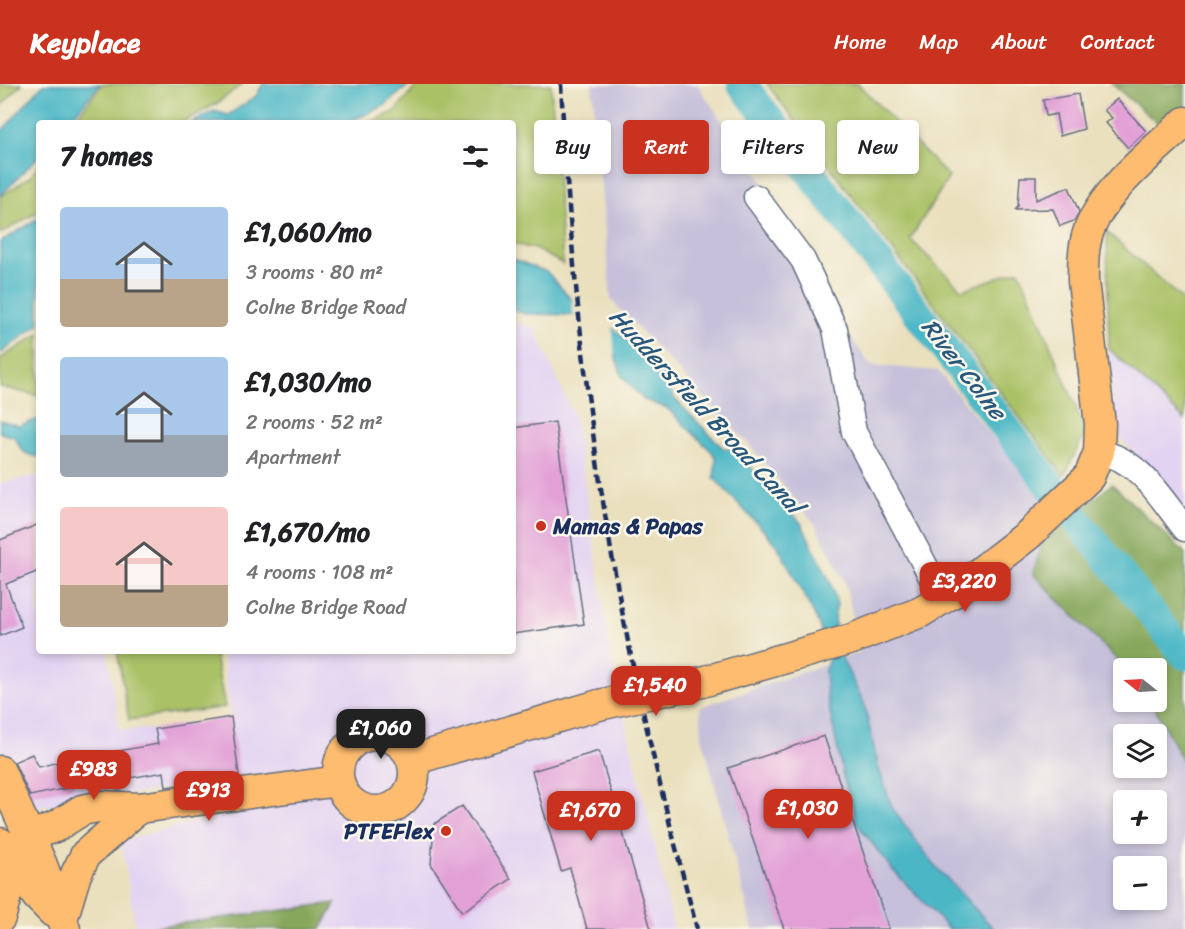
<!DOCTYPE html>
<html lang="en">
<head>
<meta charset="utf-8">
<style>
	:root { --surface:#fff; --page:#f6f6f6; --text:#202124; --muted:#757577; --accent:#c8321e }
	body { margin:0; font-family:Sriracha,sans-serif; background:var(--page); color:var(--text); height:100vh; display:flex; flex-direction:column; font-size:22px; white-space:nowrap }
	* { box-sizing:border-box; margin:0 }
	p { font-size:20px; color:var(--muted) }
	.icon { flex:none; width:33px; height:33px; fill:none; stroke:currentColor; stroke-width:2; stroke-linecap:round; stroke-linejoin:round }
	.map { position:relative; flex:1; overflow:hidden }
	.details { position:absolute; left:36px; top:36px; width:480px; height:534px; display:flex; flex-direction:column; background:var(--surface); border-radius:6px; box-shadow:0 3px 9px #0003 }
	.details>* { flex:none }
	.guide { position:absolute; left:534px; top:36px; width:561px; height:54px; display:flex; gap:12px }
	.needle { width:39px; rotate:288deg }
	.buttons { position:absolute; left:1113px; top:574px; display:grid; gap:12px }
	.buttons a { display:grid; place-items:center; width:54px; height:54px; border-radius:6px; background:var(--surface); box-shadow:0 3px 9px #0003; font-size:30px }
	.price { position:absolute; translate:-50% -51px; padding:0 14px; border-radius:12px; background:var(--accent); color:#fff; font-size:20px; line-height:39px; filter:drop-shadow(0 2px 3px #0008) }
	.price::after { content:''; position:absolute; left:50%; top:36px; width:18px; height:14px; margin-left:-9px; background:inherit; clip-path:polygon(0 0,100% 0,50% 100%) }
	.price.active { background:#222; color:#fff }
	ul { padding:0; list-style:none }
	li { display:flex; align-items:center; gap:18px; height:150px; padding:0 24px }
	li span { display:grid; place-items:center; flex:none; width:168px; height:120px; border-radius:6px; color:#555 }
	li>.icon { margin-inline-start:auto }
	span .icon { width:72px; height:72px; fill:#fffc; stroke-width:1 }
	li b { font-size:26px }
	h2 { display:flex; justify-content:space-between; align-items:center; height:72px; padding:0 24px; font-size:26px }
	.pill { padding:0 21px; border-radius:6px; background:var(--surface); box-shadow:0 3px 9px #0003; font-size:21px; line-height:54px }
	.pill.active { background:var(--accent); color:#fff }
	header { display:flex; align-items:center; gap:36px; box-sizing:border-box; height:84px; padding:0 30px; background:var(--accent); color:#fff }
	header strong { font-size:28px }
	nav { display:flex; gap:33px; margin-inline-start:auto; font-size:21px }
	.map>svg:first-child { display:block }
	.built { fill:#e3d3f2 }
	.industrial { fill:#c6c0da; fill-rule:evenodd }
	.green { fill:#aac166; stroke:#627862; stroke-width:1.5 }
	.forest { fill:#87a75b; stroke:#516b5c; stroke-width:1.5 }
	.water { fill:#4bb7c6; stroke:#337392; stroke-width:1.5 }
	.pier { fill:#eae0be }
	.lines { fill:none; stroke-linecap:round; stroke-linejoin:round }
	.river { stroke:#4bb7c6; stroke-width:30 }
	.building { fill:#e2a0d7 }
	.minor-casing { stroke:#636d80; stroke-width:27 }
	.major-casing { stroke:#636d80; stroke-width:33 }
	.minor { stroke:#fff; stroke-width:24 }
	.major { stroke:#fdbc6f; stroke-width:30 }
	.rail { stroke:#1b2f5e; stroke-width:4.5; stroke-dasharray:9 4.5; stroke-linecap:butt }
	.major-bridge-casing { stroke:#636d80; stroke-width:33; stroke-linecap:butt }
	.major-bridge { stroke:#fdbc6f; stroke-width:30 }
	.poi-dot { fill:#c8321e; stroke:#fbf7ec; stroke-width:2 }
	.labels { text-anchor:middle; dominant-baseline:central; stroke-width:5; stroke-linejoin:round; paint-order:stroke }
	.poi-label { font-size:22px; font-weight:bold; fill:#1b2f5e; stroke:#fbf7ec; text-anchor:start }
	.water-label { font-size:24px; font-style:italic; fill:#29587d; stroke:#fbf7ec }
</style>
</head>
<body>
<header>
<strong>Keyplace</strong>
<nav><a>Home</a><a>Map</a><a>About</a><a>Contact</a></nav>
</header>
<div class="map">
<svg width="1185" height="845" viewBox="0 0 1185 845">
	<rect width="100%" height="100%" fill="#fbf7ec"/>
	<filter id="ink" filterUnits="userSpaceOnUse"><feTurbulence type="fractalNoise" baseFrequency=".0167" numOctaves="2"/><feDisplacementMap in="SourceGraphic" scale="12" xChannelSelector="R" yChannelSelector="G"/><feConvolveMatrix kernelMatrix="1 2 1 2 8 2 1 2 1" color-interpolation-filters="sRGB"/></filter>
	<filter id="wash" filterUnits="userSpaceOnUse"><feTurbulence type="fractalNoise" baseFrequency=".008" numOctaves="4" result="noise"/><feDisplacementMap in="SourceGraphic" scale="24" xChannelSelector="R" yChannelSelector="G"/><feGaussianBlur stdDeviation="1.35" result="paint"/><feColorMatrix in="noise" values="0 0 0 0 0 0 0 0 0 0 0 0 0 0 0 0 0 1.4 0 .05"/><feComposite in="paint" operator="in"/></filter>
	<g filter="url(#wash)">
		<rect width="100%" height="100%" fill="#eae0be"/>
		<path class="built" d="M513,237l22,7 40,91 37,245 62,265h-538l-15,-88 119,-31 -1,-35 -17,-124h291z
			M1109,265l76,71v92l-71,-81z
			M39,391v176h68l13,79 35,-1 12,60 -139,19 -28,-57v-268z"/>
		<path class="industrial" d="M592,0h105l64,96 76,137 33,48 68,6 114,137 -19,66 93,95 -2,33h28l33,64v163h-432l-51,-192 -2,-30 161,-55 -16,-70 -30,-58 -67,-81 -137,-143zM1124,651h32v33h-32zM1124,717h32v33h-32zM1124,783h32v33h-32z"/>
		<path class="green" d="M0,0h22l-22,23z
			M102,0h140l-26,20 -35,19h-109z
			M418,0h133l12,180 -28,-15 -22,-5v-121h-145l28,-12z
			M767,0h91l91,93 -39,62 52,51 57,-20 67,161 -22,45z
			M39,81v46l-39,23v-37l32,-22z
			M1107,148l78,70v118l-76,-71z
			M39,250v62l-39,-9v-28z
			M117,567h97l11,56 -96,13z"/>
		<path class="forest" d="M1112,0h73v25l-23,18z
			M1112,400l73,69v213l-33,-64h4v-33h-30l-93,-95 9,-31z
			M336,819l-15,26h-184z"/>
		<path class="water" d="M43,0h57l-33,39h-28v33l-39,40v-63z
			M263,0h147l-26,22 -38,17h-155l23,-12 14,4 28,-19z
			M39,134v106l-39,30v-112z
			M513,175l34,13 27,30 44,30 43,39 14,28 48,49 12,1 66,74 29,58 7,23 -3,15 9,42 21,42 14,63 14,42 42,57 60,64h-45l-57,-60 -34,-44 -14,-45 -17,-83 -2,-26 4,-13 -11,-36 -41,-77 -63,-67 2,-20 -5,-7 -44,-43 -23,-8 -22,-24 -10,-30 -39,-31 -48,-1 -12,-4z
			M39,335v38c-15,-2 -18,-6 -24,-20l-15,-4v-13l19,6z"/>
		<path class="pier" d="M572,211l40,29 3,34 -6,-10 -35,-28z"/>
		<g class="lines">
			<path class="river" d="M742,0l330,430 113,141"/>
		</g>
		<g id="blocks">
			<path class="building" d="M1078,10l6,35 -24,7 -4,-22 -10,2 -3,-16z
				M1117,15l29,32 -18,17 -22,-25 6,-5 -8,-8z
				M1020,93h16v23l33,-13 10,25 -5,9 -14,5 -7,-17 -38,1 3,-3z
				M555,338l29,202 -71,10v-206z
				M39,440v47l-33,13 16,43 -22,9v-96z
				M231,633l8,58 -73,12 -2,-15 -58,10 -5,-28 57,-10 -3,-15z
				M824,652l65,193h-105l-56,-161z
				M599,667l52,178h-64l-17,-61 -9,3 -29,-100z
				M32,670l7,13 31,-8 3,28 -43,9 -16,-34z
				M462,722l49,73 -49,33 -31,-48 3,-40z"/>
		</g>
	</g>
	<g filter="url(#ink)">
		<use href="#blocks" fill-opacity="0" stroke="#636d80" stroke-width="1.5"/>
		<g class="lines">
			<defs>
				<path id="minor" d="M756,113l47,63 32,69 19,103 89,167
					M1099,368c41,7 62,47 86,77"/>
				<path id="major" d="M702,598l150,-43 69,-27 36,-22 71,-55 61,-58 10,-25 1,-28 -17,-143c0,-17 0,-35 6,-51 15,-40 65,-79 96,-108
					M338 689a38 38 0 1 1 76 0a38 38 0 1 1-76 0Z
					M412,676l187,-55
					M0,687l42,94 23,64
					M0,759l37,53 16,16
					M0,775l30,-23 25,-9 27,-17 21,-4 36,2 200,-27
					M0,834c7,-23 11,-41 7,-64
					M62,836l14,-46 10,-20 53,-46"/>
			</defs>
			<use href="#minor" class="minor-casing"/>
			<use href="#major" class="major-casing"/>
			<use href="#minor" class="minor"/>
			<use href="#major" class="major"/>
			<path class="rail" d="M561,0c10,191 31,384 70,572 19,92 42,182 66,273"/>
			<defs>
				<path id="major-bridge" d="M599,621l103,-23"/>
			</defs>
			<use href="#major-bridge" class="major-bridge-casing"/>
			<use href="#major-bridge" class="major-bridge"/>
		</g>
	</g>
	<g class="poi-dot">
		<circle cx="541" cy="442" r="6"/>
		<circle cx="446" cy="747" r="6"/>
	</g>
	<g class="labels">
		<g class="poi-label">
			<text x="553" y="442">Mamas &amp; Papas</text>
			<text x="434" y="747" text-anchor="end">PTFEFlex</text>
		</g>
		<g class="water-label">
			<text transform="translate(964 285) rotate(52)">River Colne</text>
			<text transform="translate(706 327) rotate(47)">Huddersfield Broad Canal</text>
		</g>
	</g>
</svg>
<div class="buttons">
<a><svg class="needle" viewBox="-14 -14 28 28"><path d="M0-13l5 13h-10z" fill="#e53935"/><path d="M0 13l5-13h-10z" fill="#757577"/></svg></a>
<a><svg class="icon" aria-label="layers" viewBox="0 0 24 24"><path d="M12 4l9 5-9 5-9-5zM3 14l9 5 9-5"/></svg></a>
<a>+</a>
<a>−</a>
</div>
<b class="price" style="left:965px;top:529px">£3,220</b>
<b class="price" style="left:656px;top:633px">£1,540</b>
<b class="price active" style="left:381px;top:676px">£1,060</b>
<b class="price" style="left:94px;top:717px">£983</b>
<b class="price" style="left:209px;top:738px">£913</b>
<b class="price" style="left:808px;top:756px">£1,030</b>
<b class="price" style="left:591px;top:758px">£1,670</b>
<div class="guide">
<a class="pill">Buy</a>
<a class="pill active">Rent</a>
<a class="pill">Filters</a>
<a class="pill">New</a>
</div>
<section class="details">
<h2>7 homes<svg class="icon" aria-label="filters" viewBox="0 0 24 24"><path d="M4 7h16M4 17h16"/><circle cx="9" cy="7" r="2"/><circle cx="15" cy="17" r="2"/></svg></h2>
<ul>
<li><span style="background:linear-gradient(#a9c7e8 60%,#b9a48a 0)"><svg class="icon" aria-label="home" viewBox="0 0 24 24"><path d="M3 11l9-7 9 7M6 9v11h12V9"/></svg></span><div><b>£1,060/mo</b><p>3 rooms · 80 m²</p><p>Colne Bridge Road</p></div></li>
<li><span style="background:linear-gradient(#a9c7e8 65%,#9aa5b1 0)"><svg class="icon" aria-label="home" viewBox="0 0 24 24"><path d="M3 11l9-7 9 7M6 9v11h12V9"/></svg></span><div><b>£1,030/mo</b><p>2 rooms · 52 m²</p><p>Apartment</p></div></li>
<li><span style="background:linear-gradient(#f6c9c9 65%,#b9a48a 0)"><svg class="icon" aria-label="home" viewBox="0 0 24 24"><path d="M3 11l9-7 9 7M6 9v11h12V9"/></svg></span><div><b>£1,670/mo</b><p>4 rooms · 108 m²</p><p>Colne Bridge Road</p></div></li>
</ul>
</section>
</div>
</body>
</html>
